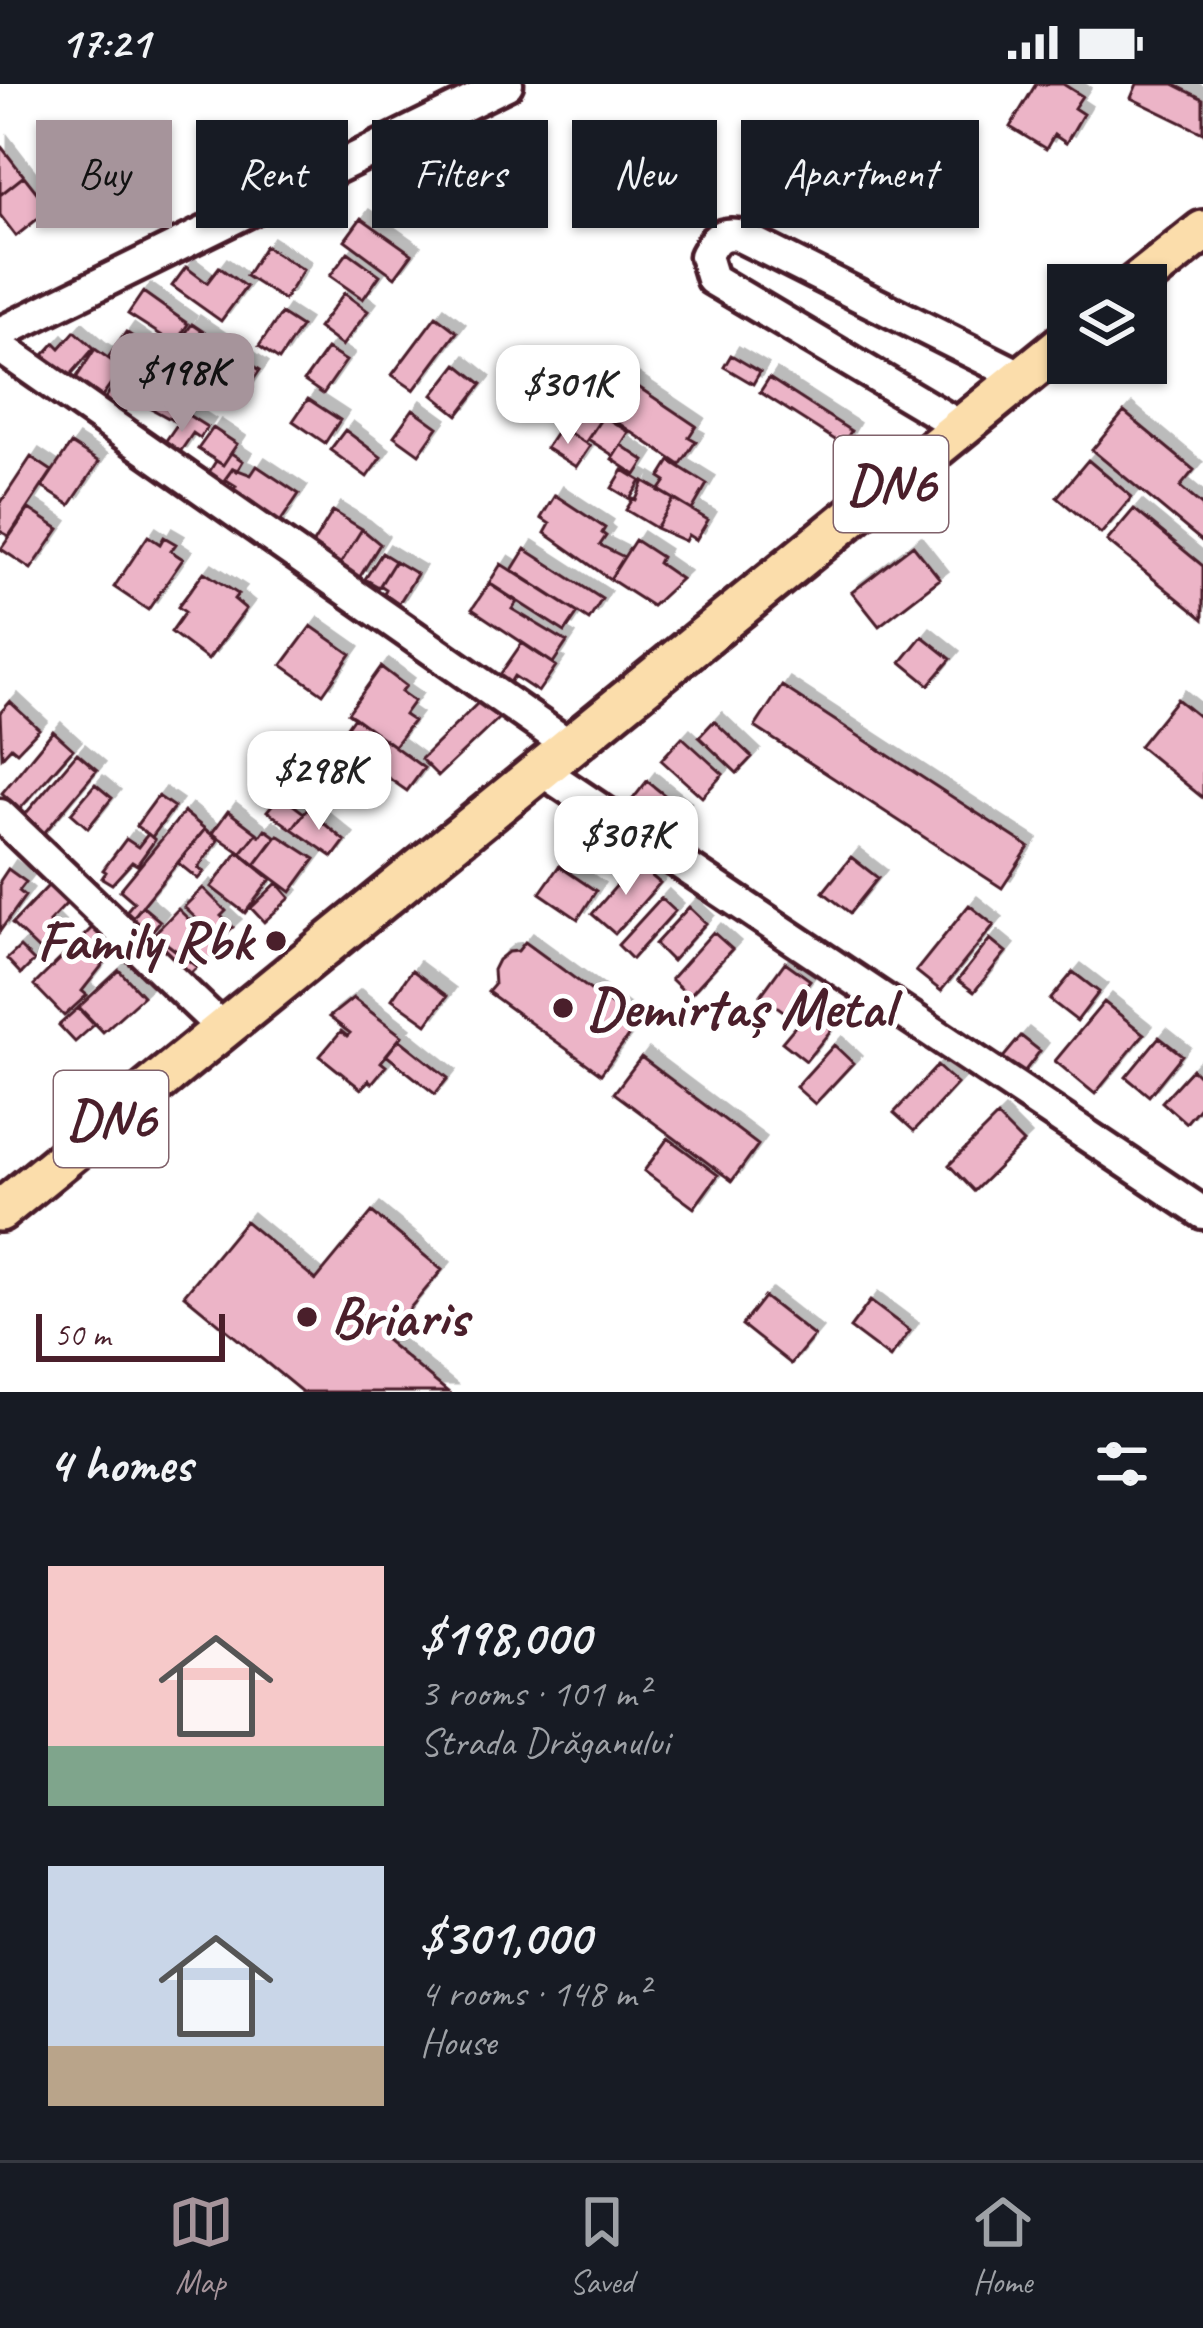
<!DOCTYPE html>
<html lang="en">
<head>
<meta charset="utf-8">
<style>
	:root { --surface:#171b24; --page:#242831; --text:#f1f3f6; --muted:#9ea1a6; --line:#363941; --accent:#a6949b }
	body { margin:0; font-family:Caveat,sans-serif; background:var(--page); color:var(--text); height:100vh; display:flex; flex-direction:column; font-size:45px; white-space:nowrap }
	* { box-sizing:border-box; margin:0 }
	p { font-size:39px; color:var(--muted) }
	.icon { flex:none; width:66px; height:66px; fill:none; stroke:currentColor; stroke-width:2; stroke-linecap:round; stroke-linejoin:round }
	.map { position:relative; height:1308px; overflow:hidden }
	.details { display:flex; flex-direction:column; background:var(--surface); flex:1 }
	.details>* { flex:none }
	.banner { position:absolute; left:36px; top:36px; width:1131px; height:108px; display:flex; gap:24px }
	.tools { position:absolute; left:1047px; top:180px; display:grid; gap:24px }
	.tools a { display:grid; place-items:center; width:120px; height:120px; border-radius:0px; background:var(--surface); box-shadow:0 3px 9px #0004; font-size:60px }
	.scale { position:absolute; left:36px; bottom:30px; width:189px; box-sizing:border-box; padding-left:12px; border:6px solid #4a1f2b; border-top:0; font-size:33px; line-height:42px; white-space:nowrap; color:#4a1f2b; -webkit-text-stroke:9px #fff; paint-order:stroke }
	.price { position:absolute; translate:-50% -102px; padding:0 27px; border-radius:24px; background:#fff; color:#222; font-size:39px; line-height:78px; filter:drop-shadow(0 3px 6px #0008) }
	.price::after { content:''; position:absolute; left:50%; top:72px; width:36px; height:27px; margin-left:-18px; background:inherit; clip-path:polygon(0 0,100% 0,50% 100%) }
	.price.selected { background:var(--accent); color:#111 }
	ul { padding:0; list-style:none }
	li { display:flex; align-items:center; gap:36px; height:300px; padding:0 48px }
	li span { display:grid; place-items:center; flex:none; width:336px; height:240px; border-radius:0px; color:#555 }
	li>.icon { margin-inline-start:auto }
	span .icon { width:144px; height:144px; fill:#fffc; stroke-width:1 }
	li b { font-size:51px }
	h2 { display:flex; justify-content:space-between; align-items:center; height:144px; padding:0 48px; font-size:51px }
	.tag { padding:0 42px; border-radius:0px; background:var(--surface); box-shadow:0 3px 9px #0004; font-size:42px; line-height:108px }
	.tag.selected { background:var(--accent); color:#111 }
	.status { display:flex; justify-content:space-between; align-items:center; height:84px; padding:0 60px; background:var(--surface); direction:ltr }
	.status svg { height:33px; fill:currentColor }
	.tabs { display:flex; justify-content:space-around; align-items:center; height:168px; border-top:3px solid var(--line); background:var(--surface); font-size:33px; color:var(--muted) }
	.tabs a { display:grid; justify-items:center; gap:6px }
	.tabs .selected { color:var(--accent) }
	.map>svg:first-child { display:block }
	.building { fill:#ecb4c7; stroke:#4a1f2b; stroke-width:3; filter:url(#shadow) }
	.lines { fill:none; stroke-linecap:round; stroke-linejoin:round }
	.minor-casing { stroke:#4a1f2b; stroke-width:39 }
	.major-casing { stroke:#4a1f2b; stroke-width:48 }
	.minor { stroke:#fff; stroke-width:30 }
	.major { stroke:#fbddab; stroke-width:39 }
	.poi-dot { fill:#4a1f2b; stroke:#fff; stroke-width:4.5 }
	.labels { text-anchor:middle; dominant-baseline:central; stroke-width:10; stroke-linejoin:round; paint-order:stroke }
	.shield { fill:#fff; stroke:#80626b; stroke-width:3 }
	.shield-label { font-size:54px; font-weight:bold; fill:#4a1f2b }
	.poi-label { font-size:57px; font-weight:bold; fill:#4a1f2b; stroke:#fff; text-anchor:start }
</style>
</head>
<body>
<div class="status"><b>17:21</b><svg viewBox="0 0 49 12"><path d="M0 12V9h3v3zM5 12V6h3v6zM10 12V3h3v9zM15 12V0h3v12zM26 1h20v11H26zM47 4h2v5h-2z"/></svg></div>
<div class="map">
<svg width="1203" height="1308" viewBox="0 0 1203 1308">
	<defs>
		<filter id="shadow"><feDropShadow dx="8" dy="-8" stdDeviation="0" flood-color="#0004"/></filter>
	</defs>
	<rect width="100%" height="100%" fill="#fff"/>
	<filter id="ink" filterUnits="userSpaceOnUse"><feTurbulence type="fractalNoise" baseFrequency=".00833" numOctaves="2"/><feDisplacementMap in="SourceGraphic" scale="24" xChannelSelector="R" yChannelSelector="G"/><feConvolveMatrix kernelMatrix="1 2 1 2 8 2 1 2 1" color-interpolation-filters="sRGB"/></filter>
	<g filter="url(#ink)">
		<path class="building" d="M1036,0h27l19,12 -8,12 9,6 -17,29 -12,-8 -8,14 -36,-22z
			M1137,0h36l30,15v34l-72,-35z
			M0,61l24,31 -24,19z
			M24,92l26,33 -34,27 -16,-21v-20z
			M361,134l51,36 -17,23 -50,-37z
			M265,162l38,24 -19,30 -38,-24z
			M348,168l32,23 -17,24 -33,-23z
			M186,183l21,16 12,-16 27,20 -25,34 -49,-35z
			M143,208l45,32 -13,20 -47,-30z
			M344,209l24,18 -26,35 -24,-18z
			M281,230l20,13 -22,33 -20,-14z
			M436,232l21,16 -43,58 -22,-15z
			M192,240l68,46 -16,23 -68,-46z
			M75,247l19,17 -33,38 -25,-22 19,-21 5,5z
			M126,248l38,27 -19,26 -37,-27z
			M95,265l27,19 -25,35 -28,-14z
			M327,265l19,12 -23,33 -19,-13z
			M731,271l29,17 -7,12 -29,-17z
			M457,280l25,20 -24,31 -25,-20z
			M123,287l27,18 -9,14 -7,-4 -11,16 -24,-7z
			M622,292l74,50 -7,11 7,4 -16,24 -81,-55z
			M769,294l82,53 -8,14 -83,-53z
			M150,305l31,21 -7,11 -33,-18z
			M308,315l32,21 -15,23 -32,-22z
			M570,319l13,8 4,-6 16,11 -18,27 -35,-23 9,-14 6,5z
			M413,325l25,18 -19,27 -25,-18z
			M1124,328l70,58 -14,17 23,19v36l-111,-92z
			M185,329l22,14 -7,11 -7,-5 -15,22 -20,-3z
			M603,332l26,16 -15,24 -26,-17z
			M560,343l30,19 -14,21 -30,-19z
			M213,344l24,16 -14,21 -25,-16z
			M345,346l36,27 -14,20 -37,-27z
			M71,360l28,18 -29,43 -28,-18z
			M621,361l24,16 -9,14 -24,-16z
			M231,369l12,8 -6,10 -4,-3 -13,19 -14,-10 10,-16 7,4z
			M31,373l21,14 -43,65 -9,-5v-27z
			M1088,376l44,37 -31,37 -44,-37z
			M670,377l37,23 -15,26 -33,-19 7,-10 -6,-4z
			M257,382l42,28 -25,37 -44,-36 6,-9 -11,-7 8,-11 18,7z
			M623,386l18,11 -11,18 -18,-11z
			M644,397l30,18 -18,29 -30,-18 7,-11 3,1z
			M555,411l50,33 -3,5 4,3 -6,9 24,12 -14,22 -65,-46 5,-9 -9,-6z
			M674,415l34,21 -12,20 -8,-5 -3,6 -29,-13z
			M29,425l30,20 -28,40 -30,-20z
			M1134,425l69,57v53l-96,-78z
			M333,427l29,18 -26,42 -29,-18z
			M362,445l18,15 -21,34 -3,-2 -3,5 -17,-10z
			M148,452l12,8 4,-7 12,7 -5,7 12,8 -35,51 -34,-23z
			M635,456l26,17 -3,6 23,16 -29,27 -42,-27z
			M913,461l27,34 -61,47 -27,-34z
			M525,465l77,50 -13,21 -77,-50z
			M382,469l13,8 -16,26 -14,-8z
			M395,477l22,13 -21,34 -15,-9 5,-10 -6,-4z
			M501,480l77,49 -13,19 -76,-49z
			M204,488l34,22 -4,5 12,10 -38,51 -37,-28 14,-20 -7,-5z
			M489,500l28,18 -5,7 55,33 -14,21 -81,-54z
			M311,542l40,28 -28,40 -41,-29z
			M922,552l29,23 -22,26 -28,-23z
			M522,559l34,23 -18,26 -24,-16 -6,10 -11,-7z
			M381,583l25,19 -5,6 13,9 -10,14 9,6 -19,25 -46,-33z
			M782,602l247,161 -27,41 -247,-161z
			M1177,615l26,21v78l-64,-52z
			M481,616l18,18 -61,58 -17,-17z
			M10,618l29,27 -22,23 -6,-5 -9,10 -2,-44z
			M354,633l70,51 -17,23 -30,-21 -6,7 -30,-22 8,-10 -10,-7z
			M714,637l38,36 -15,16 -38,-36z
			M53,647l20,18 -53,60 -18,-16z
			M682,653l41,37 -21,23 -41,-37z
			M77,669l20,17 -57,68 -18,-20z
			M647,697l36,29 -16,19 -35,-29z
			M95,700l17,14 -24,30 -17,-15z
			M280,711l24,18 -12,16 -25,-18z
			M158,712l16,11 -22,30 -16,-11z
			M307,725l38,32 -12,16 -41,-28z
			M228,727l29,22 -16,20 -29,-20z
			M184,728l21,17 -74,91 -8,-5 11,-13 -14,-12z
			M205,745l13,11 -20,28 6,4 -6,7 -20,-16z
			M265,745l11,8 -21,28 -14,-12 16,-20 3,3z
			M148,750l7,6 -18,25 -5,-3 -20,22 -10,-6 4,-6 -3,-2 23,-31 12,8z
			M278,751l37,24 -24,33 -36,-27z
			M238,768l33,27 -26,34 -34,-26z
			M851,773l27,21 -28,35 -27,-21z
			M636,779l24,20 -45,51 -23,-20z
			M559,782l37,25 -18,28 -38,-26z
			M8,785l18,13 -7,9 6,5 -25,35v-50z
			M51,799l18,18 -20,21 8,8 -18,20 -27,-26z
			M277,799l13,15 -26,24 -13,-14z
			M203,804l23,23 -5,5 12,11 -14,13 -35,-33z
			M661,814l14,13 -43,48 -14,-14z
			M969,821l25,20 -53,66 -25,-20z
			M142,822l18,15 -11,14 -18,-15z
			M689,823l17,16 -34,38 -17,-17z
			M178,825l23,22 -22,22 -25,-19z
			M93,843l17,18 -8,7 6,6 -26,33 5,4 -23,21 -30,-31z
			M204,844l18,18 -17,18 -19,-18z
			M713,848l19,17 -43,47 -18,-17z
			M154,850l43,33 -10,10 -41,-35z
			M990,855l16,13 -32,40 -16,-12z
			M525,858l112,82 -36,50 -113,-82 6,-7 -1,-15 5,-10 10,-8 10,-1z
			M20,863l14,14 -13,13 -14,-15z
			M785,878l25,18 -24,33 -25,-18z
			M119,886l24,26 -40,36 -24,-25z
			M412,886l35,26 -20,28 -35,-25z
			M1073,888l26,20 -22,29 -27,-21z
			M353,914l49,38 -21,26 5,4 -14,17 -3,-3 -8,9 -41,-33 21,-25 6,5 3,-3 -21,-16z
			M1104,918l40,32 -49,60 -40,-33z
			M78,924l16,17 -19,17 -16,-17z
			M814,930l18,15 -26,32 -24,-19 20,-24 5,4z
			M1021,952l19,15 -19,25 -20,-16z
			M1159,953l23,18 -33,41 -23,-19z
			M399,955l49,39 -13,16 -49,-39z
			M834,961l19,18 -38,41 -19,-17z
			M641,973l117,88 -26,36 -118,-88z
			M937,982l20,18 -43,47 -20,-18z
			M1192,985l11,11v23l-17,20 -24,-21z
			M997,1033l26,26 -49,48 -25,-26z
			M668,1054l50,37 -24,33 -50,-37z
			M372,1128l70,58 -58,69 64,53h-146l-118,-97 61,-74 71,59z
			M764,1213l50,39 -23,28 -49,-39z
			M870,1217l40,30 -20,27 -40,-30z"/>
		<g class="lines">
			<defs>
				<path id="minor" d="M0,249l507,-249
					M0,263l570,399
					M961,343l-249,-148 -7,-23c9,-16 13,-24 33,-21l284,142
					M541,686l662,443
					M0,731l222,213"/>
				<path id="major" d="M1135,201l68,-54
					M0,1127l1068,-871"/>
			</defs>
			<use href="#minor" class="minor-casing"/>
			<use href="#major" class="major-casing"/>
			<use href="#minor" class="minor"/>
			<use href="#major" class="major"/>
		</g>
	</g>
	<g class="poi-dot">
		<circle cx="276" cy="857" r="12"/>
		<circle cx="563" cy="924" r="12"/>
		<circle cx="307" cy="1233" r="12"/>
	</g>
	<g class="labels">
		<g class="shield">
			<rect x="834" y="352" width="114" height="96" rx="9"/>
			<rect x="54" y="987" width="114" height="96" rx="9"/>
		</g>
		<g class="shield-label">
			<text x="891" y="400">DN6</text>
			<text x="111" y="1035">DN6</text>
		</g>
		<g class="poi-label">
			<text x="252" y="857" text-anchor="end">Family Rbk</text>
			<text x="587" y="924">Demirtaș Metal</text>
			<text x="331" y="1233">Briaris</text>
		</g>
	</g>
</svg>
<div class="tools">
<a><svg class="icon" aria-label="layers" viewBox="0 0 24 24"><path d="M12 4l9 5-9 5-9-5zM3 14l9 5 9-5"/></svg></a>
</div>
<div class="scale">50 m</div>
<b class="price selected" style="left:182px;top:351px">$198K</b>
<b class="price" style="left:568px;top:363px">$301K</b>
<b class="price" style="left:319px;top:749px">$298K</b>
<b class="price" style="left:626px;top:814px">$307K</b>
<div class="banner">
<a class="tag selected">Buy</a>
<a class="tag">Rent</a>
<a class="tag">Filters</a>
<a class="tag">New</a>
<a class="tag">Apartment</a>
</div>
</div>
<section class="details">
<h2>4 homes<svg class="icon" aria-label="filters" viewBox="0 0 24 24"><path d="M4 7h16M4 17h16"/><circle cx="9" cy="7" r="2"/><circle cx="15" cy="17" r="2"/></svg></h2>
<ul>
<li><span style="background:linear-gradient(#f6c9c9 75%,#7fa58c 0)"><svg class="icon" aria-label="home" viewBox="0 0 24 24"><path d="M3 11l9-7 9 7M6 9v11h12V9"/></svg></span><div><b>$198,000</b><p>3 rooms · 101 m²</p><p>Strada Drăganului</p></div></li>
<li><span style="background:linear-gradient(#c9d6e8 75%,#b9a48a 0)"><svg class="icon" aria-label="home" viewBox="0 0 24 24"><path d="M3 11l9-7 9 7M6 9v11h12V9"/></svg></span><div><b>$301,000</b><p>4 rooms · 148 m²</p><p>House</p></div></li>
</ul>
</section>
<nav class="tabs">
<a class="selected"><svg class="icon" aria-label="map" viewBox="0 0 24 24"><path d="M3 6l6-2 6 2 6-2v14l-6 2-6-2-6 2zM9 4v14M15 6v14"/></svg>Map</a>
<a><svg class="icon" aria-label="saved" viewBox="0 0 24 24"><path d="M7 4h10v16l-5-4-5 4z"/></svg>Saved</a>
<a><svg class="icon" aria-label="home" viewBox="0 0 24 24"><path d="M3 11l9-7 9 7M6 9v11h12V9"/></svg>Home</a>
</nav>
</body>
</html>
